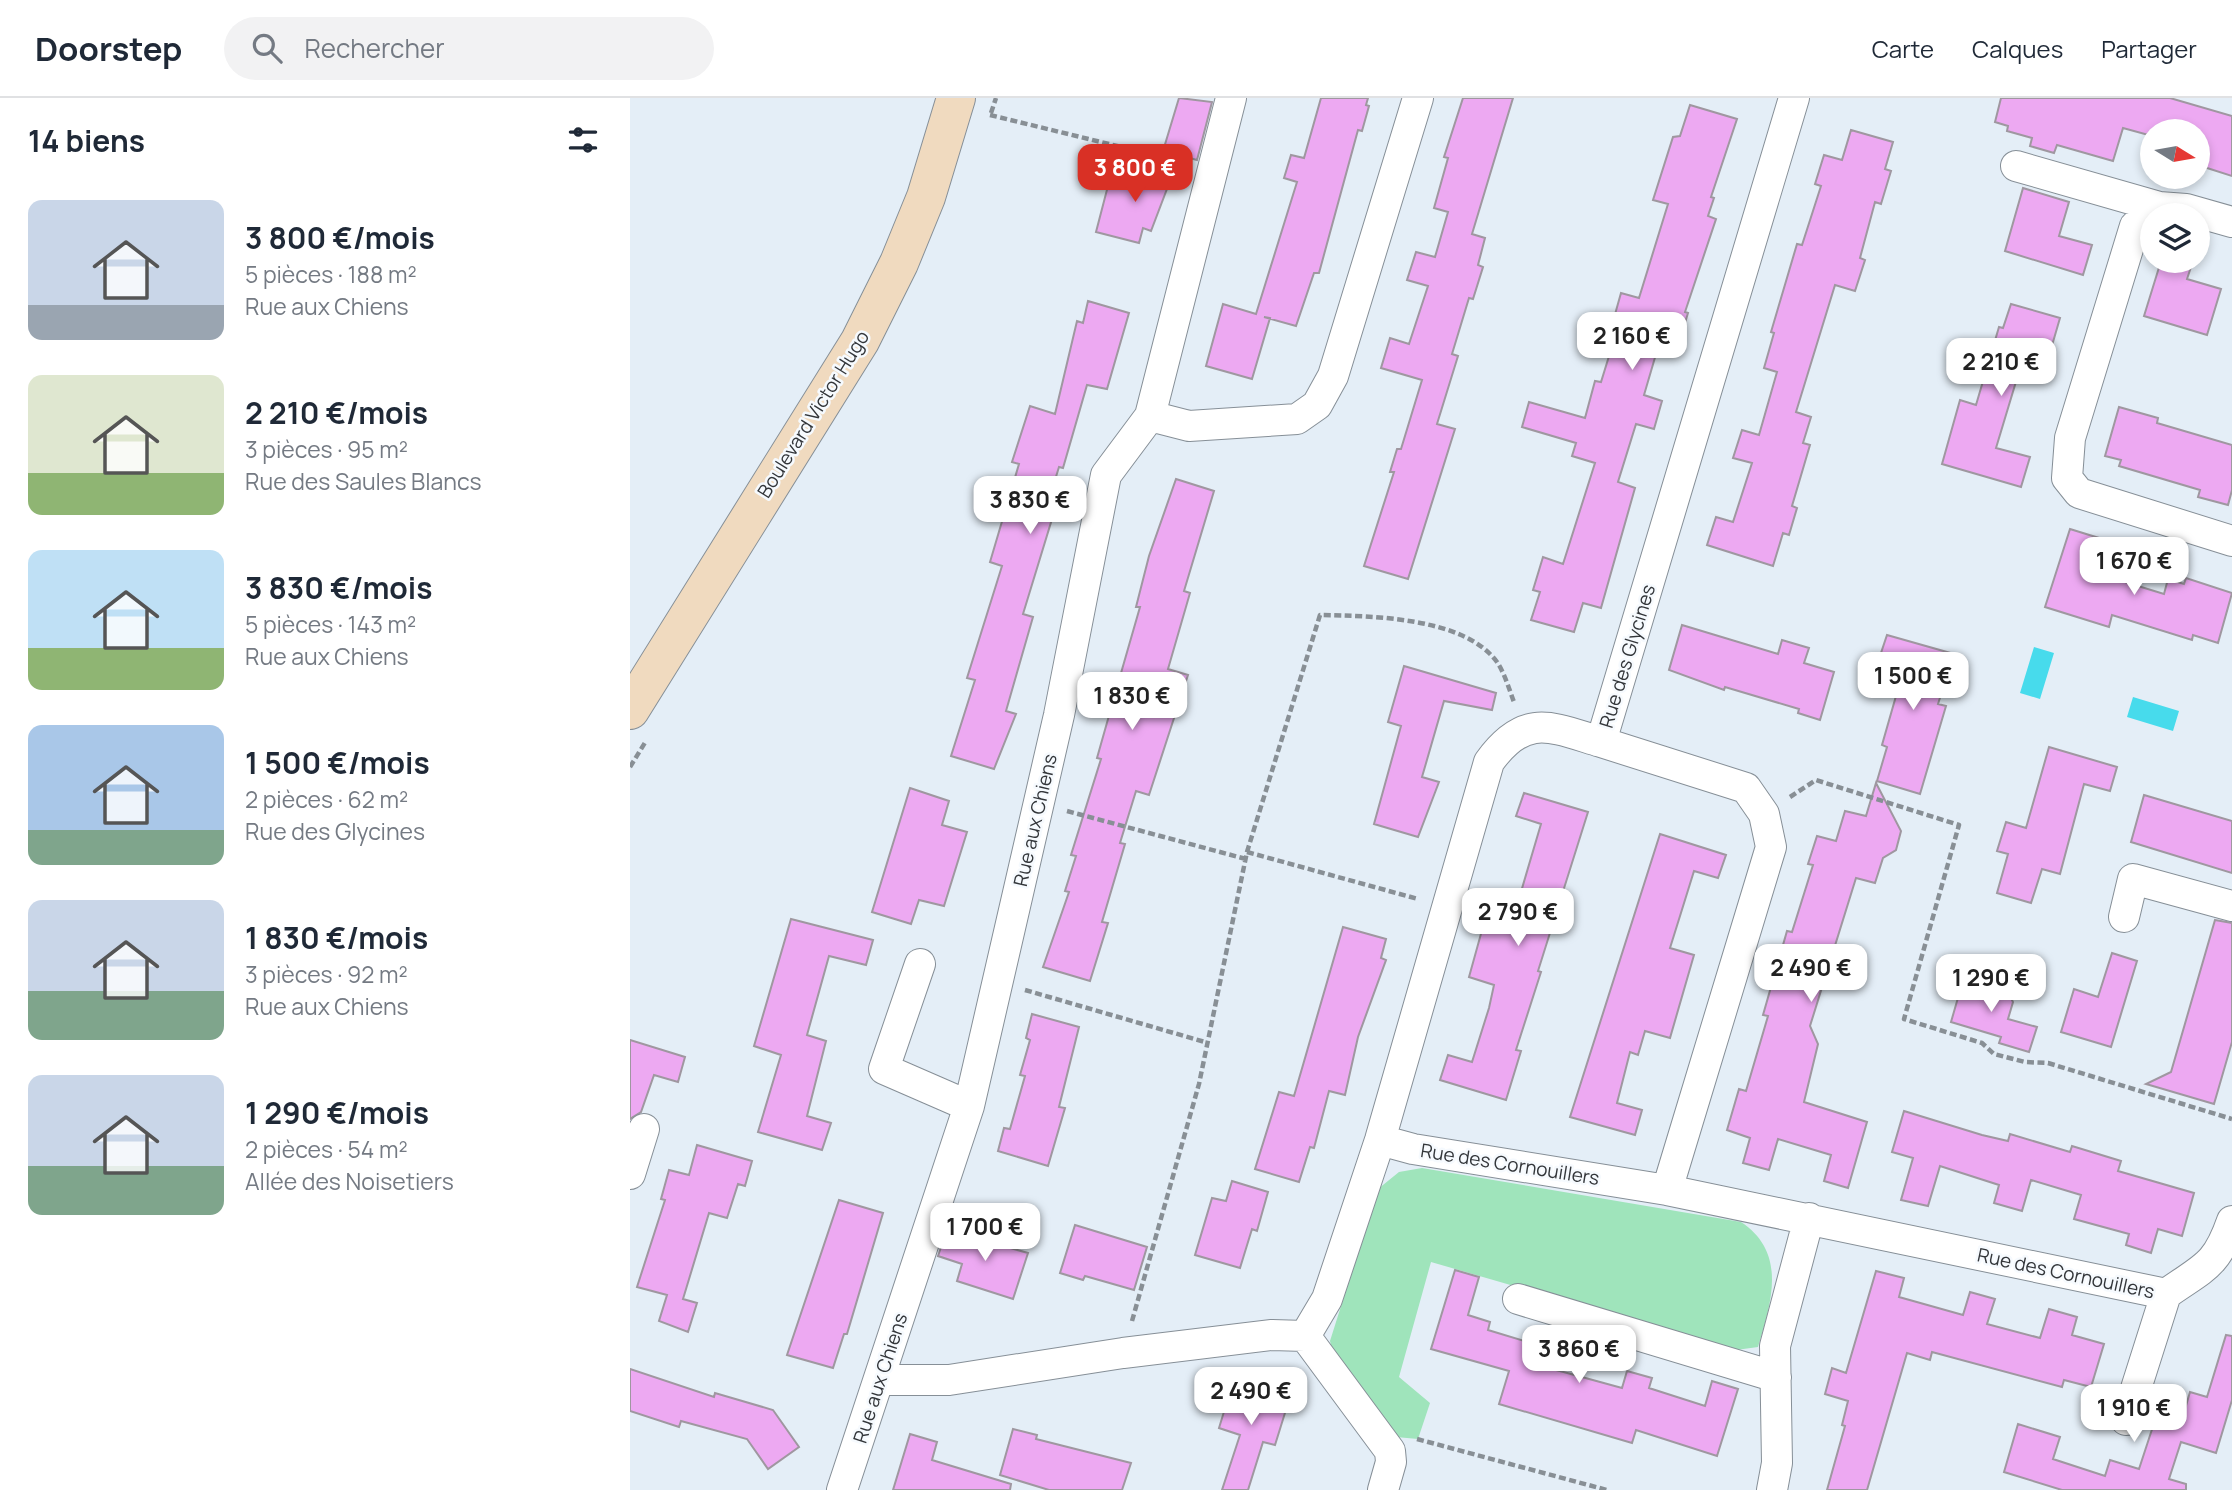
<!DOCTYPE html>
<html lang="fr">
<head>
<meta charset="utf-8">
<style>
	:root { --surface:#fff; --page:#f2f2f3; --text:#1f2937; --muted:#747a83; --line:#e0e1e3; --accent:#d93025 }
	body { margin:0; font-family:Manrope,sans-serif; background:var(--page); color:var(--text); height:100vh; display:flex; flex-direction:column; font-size:26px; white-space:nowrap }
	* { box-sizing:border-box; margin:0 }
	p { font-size:23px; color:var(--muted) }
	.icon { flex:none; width:38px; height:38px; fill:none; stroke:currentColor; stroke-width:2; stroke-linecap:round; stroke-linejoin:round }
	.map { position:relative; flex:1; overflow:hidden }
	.sheet { display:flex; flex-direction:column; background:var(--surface); width:630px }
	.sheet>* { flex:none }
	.needle { width:46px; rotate:101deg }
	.controls { position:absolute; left:1510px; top:21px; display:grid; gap:14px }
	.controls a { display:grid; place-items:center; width:70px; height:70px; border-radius:50%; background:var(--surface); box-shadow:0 4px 10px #0003; font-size:35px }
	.price { position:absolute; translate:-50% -60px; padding:0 16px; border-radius:14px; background:#fff; color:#222; font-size:23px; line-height:46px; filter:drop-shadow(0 2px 4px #0008) }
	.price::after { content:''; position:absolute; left:50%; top:42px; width:21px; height:16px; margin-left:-10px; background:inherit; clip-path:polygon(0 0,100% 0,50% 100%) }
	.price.active { background:var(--accent); color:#fff }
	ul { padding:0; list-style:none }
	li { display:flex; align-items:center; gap:21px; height:175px; padding:0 28px }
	li span { display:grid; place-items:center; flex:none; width:196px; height:140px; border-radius:14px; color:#555 }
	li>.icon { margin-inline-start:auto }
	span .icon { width:84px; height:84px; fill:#fffc; stroke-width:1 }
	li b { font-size:30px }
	h2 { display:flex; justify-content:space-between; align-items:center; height:84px; padding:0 28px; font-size:30px }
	header { display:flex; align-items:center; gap:42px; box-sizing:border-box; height:98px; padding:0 35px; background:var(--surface); border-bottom:2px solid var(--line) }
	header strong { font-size:33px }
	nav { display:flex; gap:38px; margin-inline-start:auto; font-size:24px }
	.search { width:490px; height:63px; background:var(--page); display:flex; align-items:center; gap:18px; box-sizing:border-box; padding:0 24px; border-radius:38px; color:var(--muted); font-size:26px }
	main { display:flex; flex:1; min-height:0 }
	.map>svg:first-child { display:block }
	.green { fill:#9fe4bb }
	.water { fill:#47dbec }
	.building { fill:#eda9f2; stroke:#9f97a0; stroke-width:2 }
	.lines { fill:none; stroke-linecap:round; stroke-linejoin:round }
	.minor-casing { stroke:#868f97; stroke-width:32 }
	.secondary-casing { stroke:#868f97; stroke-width:40 }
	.path { stroke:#888f95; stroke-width:4.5; stroke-dasharray:7 3.5; stroke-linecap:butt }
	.minor { stroke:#fff; stroke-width:30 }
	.secondary { stroke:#f0dabf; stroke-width:38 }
	.labels { text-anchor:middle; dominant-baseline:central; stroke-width:5; stroke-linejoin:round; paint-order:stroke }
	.street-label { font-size:19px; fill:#33363a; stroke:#f6fafe }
</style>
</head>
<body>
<header>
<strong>Doorstep</strong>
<div class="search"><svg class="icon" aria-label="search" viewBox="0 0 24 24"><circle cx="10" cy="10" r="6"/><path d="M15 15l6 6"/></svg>Rechercher</div>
<nav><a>Carte</a><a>Calques</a><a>Partager</a></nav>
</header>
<main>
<section class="sheet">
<h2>14 biens<svg class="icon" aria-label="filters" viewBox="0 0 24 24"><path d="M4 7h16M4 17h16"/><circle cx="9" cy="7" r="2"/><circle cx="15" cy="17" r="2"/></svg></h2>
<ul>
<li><span style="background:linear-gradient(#c9d6e8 75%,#9aa5b1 0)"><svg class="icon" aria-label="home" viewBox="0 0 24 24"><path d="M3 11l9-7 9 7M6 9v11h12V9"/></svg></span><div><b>3 800 €/mois</b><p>5 pièces · 188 m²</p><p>Rue aux Chiens</p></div></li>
<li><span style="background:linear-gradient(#dfe7d0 70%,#8fb573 0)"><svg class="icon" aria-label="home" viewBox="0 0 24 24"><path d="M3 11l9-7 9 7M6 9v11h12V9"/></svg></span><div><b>2 210 €/mois</b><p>3 pièces · 95 m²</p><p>Rue des Saules Blancs</p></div></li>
<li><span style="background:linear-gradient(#bfe0f5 70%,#8fb573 0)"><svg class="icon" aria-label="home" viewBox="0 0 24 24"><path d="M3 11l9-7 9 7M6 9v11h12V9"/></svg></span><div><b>3 830 €/mois</b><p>5 pièces · 143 m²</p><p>Rue aux Chiens</p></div></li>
<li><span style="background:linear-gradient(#a9c7e8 75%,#7fa58c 0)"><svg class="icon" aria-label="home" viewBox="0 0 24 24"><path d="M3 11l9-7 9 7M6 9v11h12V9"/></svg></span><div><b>1 500 €/mois</b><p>2 pièces · 62 m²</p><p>Rue des Glycines</p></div></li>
<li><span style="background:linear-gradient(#c9d6e8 65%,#7fa58c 0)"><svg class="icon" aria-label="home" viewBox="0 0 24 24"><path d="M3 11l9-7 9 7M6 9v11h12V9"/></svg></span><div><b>1 830 €/mois</b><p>3 pièces · 92 m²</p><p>Rue aux Chiens</p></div></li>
<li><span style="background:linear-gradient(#c9d6e8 65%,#7fa58c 0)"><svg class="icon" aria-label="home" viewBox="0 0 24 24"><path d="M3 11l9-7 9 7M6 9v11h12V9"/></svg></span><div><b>1 290 €/mois</b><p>2 pièces · 54 m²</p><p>Allée des Noisetiers</p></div></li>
</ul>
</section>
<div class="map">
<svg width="1602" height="1392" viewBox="0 0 1602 1392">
	<rect width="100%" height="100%" fill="#e4eef7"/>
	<path class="green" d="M792,1070l319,54c47,31 30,81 17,125l-22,3 -305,-88 -32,115 31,26 -12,36 -22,-2 -60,-73 -6,-23 48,-152 21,-17z"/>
	<path class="water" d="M1404,549l20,6 -14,46 -20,-6z
		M1503,599l46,14 -6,20 -46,-14z"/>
	<path class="building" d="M549,0l33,4 -15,58 -34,-9z
		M691,0h47l-2,7 3,1 -7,25 -4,-1 -39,143h-5l-18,53 -32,-9 6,1 -18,61 -46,-13 17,-62 33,10 41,-132 -13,-4 7,-23 13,3z
		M833,0h50l-41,136 13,4 -7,27 5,2 -10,32 -4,-1 -17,56 6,2 -21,68 18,5 -47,150 -44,-13 30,-94h-4l7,-23h4l21,-69 -41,-12 9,-30 19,6 19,-58 -21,-6 9,-28 19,5 13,-45 -14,-4 14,-50 -4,-1z
		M1371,0h169l62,18v60l-28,-9 1,-5 -7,-2v-29h-46v5l-29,-8 -10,33 -56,-16 -3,8 -24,-7 2,-8 -25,-7 1,-5 -13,-4z
		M1060,7l47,14 -26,78 3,1 -6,18 8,3 -31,93 3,1 -9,30 -18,-6 -17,58 18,6 -8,28 -18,-5 -18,58 17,6 -34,120 -18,-5 -9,29 -43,-12 9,-28 -7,-2 10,-33 20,7 32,-101 -23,-7 4,-13 -54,-16 7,-25 56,16 10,-37 6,1 17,-55 -6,-2 9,-32 18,5 29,-94 -15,-4 20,-63 7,-1z
		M1221,32l42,12 -8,27 6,2 -10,33 -6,-2 -15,56 5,2 -10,31 -20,-6 -39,127 15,5 -8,26 7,2 -18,61 5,2 -8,27 -6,-2 -10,33 -66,-21 9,-28 17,5 19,-59 -19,-5 9,-28 17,5 18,-63 -13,-4 10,-35 -3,-1 26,-88 5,1 19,-59 -6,-2 9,-29 18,5z
		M523,59l23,8 -25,66 -8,-3 -4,15 -43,-11 13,-50 31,8z
		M1393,90l46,14 -10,34 33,9 -9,30 -78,-24z
		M1531,163h32l-6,18 34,10 -14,46 -63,-19z
		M458,203l41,12 -22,76 -20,-4 -24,83 -4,-1 -15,49 8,3 -29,95 10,3 -27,94 10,3 -22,55 -43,-13 24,-76 -8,-2 35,-112 -12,-4 29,-98 -7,-2 18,-56 25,8 22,-93 6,2z
		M1381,206l49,14 -14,48 -5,-1 -5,15 -18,-5 -22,73 34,9 -9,30 -79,-23 18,-64 16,5 23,-78 4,1z
		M1489,309l39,11 -1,5 75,22v45l-4,15 -30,-8 2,-7 -81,-24 2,-6 -16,-4z
		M546,381l38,12 -30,100 6,2 -22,76 20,6 -39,120 -13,-4 -16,52 5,1 -23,78 6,1 -18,58 -47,-14 26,-75 -4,-1 11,-35 -5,-1 30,-96 -4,-1 15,-53 -4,-1 7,-25 4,1 21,-73h-4l13,-51z
		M1440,431l29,9 -10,33 75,23 4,-15 16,5 2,-6 46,15 -14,50 -25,-8 -1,5 -80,-25 -3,12 -64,-20z
		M1052,527l96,29 4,-14 27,8 -5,15 30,9 -14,48 -22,-7 1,-4 -74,-22 -1,3 -55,-20z
		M1257,537l67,19 -16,50 8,2 -26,88 -43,-13 10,-34 -5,-2 22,-77 -25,-9z
		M774,568l92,27 -4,17 -48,-9 -22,76 17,5 -21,55 -44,-13 27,-98 -13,-4z
		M1419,649l68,20 -7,24 -26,-7 -24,90 -18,-5 -11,34 -34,-10 11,-39 -11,-3 9,-29 20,6z
		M1246,685l25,48 -5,19 -13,8 -8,25 -19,-5 -46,148 8,18 -14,58 63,20 -19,66 -24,-7 7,-26 -53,-16 -9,31 -26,-7 7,-25 -23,-8 12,-41 7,2 22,-75 -5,-1 24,-84 5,1 21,-67 -5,-1 9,-28 19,5 9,-30 21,5z
		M280,690l39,13 -7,24 25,7 -23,74 -25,-6 -8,24 -39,-12z
		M894,695l64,19 -50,159 3,1 -25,78 5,1 -15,49 -66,-20 8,-25 24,7 17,-54 5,-23 -25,-8 23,-83 26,8 23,-78 -25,-8z
		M1514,697l88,26v52l-101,-31z
		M1030,736l66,21 -8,23 -24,-7 -14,45 -10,32 24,7 -24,83 -25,-7 -7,24 -8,-3 -13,51 25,7 -7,25 -65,-18z
		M161,821l82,21 -7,25 -37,-9 -22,79 19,6 -19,75 24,7 -9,27 -64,-18 23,-77 -27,-9z
		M1585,822l17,3v119l-18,62 -68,-20 25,-12z
		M713,829l43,12 -5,19 5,2 -28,77 -13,58 -16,-4 -15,57 -4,-1 -11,35 -44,-13 24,-77 15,4z
		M1482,855l25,8 -26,86 -50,-15 13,-43 24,8z
		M1334,879l43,13 6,12 -5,17 29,8 -8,25 -30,-9 2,-6 -50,-15z
		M402,916l47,13 -20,80 6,1 -17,58 -50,-15 6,-23 6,1 15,-53 -5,-1 10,-35 -4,-2z
		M0,942l55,17 -7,25 -24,-7 -13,37 -11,7z
		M1274,1013l78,24 26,6 2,-7 60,18 2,-6 49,15 -3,10 76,22 -12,43 -24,-7 -7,24 -25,-8 3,-11 -55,-15 7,-24 -50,-15 -9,31 -28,-8 5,-18 -59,-19 -12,40 -27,-6 12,-42 -21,-6z
		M67,1047l55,16 -7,25 -7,-2 -11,34 -18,-5 -26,86 14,4 -9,29 -29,-11 8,-26 -30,-8 28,-87 -4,-1 8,-29 20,5z
		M602,1083l36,11 -11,39 -5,-2 -12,39 -45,-13 17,-57 14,3z
		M209,1102l44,13 -36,121h-3l-11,34 -46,-13z
		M445,1127l72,22 -13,43 -49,-14 -2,4 -23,-7z
		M317,1132l81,23 -15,46 -56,-18 5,-17 -24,-8z
		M825,1172l24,7 -11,38 22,7 -2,8 56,17 -6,18 84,23 5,-17 25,7 -3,10 56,18 7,-25 26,8 -21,67 -81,-26 -4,13 -133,-39 10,-33 -78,-22z
		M1246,1173l28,7 -5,19 64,18 7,-23 25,7 -8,25 53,14 9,-29 28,8 -5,18 32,9 -13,43 -27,-7 -2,7 -130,-35 -2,8 -23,-7 -40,137h-40l18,-64 -3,-1 6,-24 -23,-7 7,-26 14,5z
		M1596,1237l6,1v64l-16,53 -35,-11 -12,37 17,5v6h-124l-58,-18 14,-48 42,13 -7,22 52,17 5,-16 29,9 20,-61 24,8 7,-24 17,5z
		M0,1271l84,28 1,-4 58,17 26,37 -31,22 -21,-30 -66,-18 -2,6 -49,-16z
		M604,1281l23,7 -1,4 3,-11 21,6 -3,11 12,4 -14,45 -12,-3 -15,48h-26l18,-55 -21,-7z
		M383,1331l24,6 -1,4 95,24 -9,27h-73l-49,-15z
		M280,1336l27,8 -5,18 79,24 -1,6h-117z"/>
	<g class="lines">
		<defs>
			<path id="minor" d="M1386,68l143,41
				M1602,124l-46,-13 -27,-2 -24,19 -65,212 -3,40 12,15 153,48
				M520,318l39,10 108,-7 20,-14 16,-29 85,-278
				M1494,819l9,-38 99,27
				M290,866l-36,105 85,37
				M750,1042l33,9 254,41 499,104c38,-27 50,-27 66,-73
				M0,1076l14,-45
				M1037,1092l104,-343 -7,-33 -18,-26 -145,-46 193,-644
				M888,1201l258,78
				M675,1238l22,-37 53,-159 109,-378c36,-50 62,-35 112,-20
				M675,1238l85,115 1,11 -8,28
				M249,1282h70l174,-27 149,-18 33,1
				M1496,1322l40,-126
				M212,1392l127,-384 90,-391 47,-240 44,-59 81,-318
				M1142,1392l5,-27 -2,-117 34,-128"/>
			<path id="secondary" d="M0,612l230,-369 39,-78 27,-66 30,-99"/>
		</defs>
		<use href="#minor" class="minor-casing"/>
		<use href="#secondary" class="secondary-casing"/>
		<path class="path" d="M361,15l5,-15
			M360,17l193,47
			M0,669l16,-26
			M1160,699l26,-17 143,45 -55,194 78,24 12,11 31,8 23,1 184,56
			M437,713l179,48
			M617,754l171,47
			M395,892l180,52
			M502,1223l67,-237 48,-232 73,-237c52,1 144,2 177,47 8,12 12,27 17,40
			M787,1341l190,51"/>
		<use href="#minor" class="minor"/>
		<use href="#secondary" class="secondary"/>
	</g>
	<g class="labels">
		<g class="street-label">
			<text transform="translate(183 316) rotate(-58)">Boulevard Victor Hugo</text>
			<text transform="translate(997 558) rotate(-73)">Rue des Glycines</text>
			<text transform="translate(405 722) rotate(-77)">Rue aux Chiens</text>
			<text transform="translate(880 1066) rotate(9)">Rue des Cornouillers</text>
			<text transform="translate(1436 1175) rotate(12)">Rue des Cornouillers</text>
			<text transform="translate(250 1280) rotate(-72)">Rue aux Chiens</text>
		</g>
	</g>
</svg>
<div class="controls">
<a><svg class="needle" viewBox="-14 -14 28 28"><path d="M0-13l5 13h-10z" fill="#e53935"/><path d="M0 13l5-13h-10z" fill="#747a83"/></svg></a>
<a><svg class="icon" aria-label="layers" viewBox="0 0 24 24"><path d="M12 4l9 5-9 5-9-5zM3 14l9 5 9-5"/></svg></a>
</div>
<b class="price active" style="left:505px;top:106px">3 800 €</b>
<b class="price" style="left:1002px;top:274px">2 160 €</b>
<b class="price" style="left:1371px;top:300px">2 210 €</b>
<b class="price" style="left:400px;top:438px">3 830 €</b>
<b class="price" style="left:1504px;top:499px">1 670 €</b>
<b class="price" style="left:1283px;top:614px">1 500 €</b>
<b class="price" style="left:502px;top:634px">1 830 €</b>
<b class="price" style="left:888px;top:850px">2 790 €</b>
<b class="price" style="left:1181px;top:906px">2 490 €</b>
<b class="price" style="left:1361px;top:916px">1 290 €</b>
<b class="price" style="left:355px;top:1165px">1 700 €</b>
<b class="price" style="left:949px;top:1287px">3 860 €</b>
<b class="price" style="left:621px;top:1329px">2 490 €</b>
<b class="price" style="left:1504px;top:1346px">1 910 €</b>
</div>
</main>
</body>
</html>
